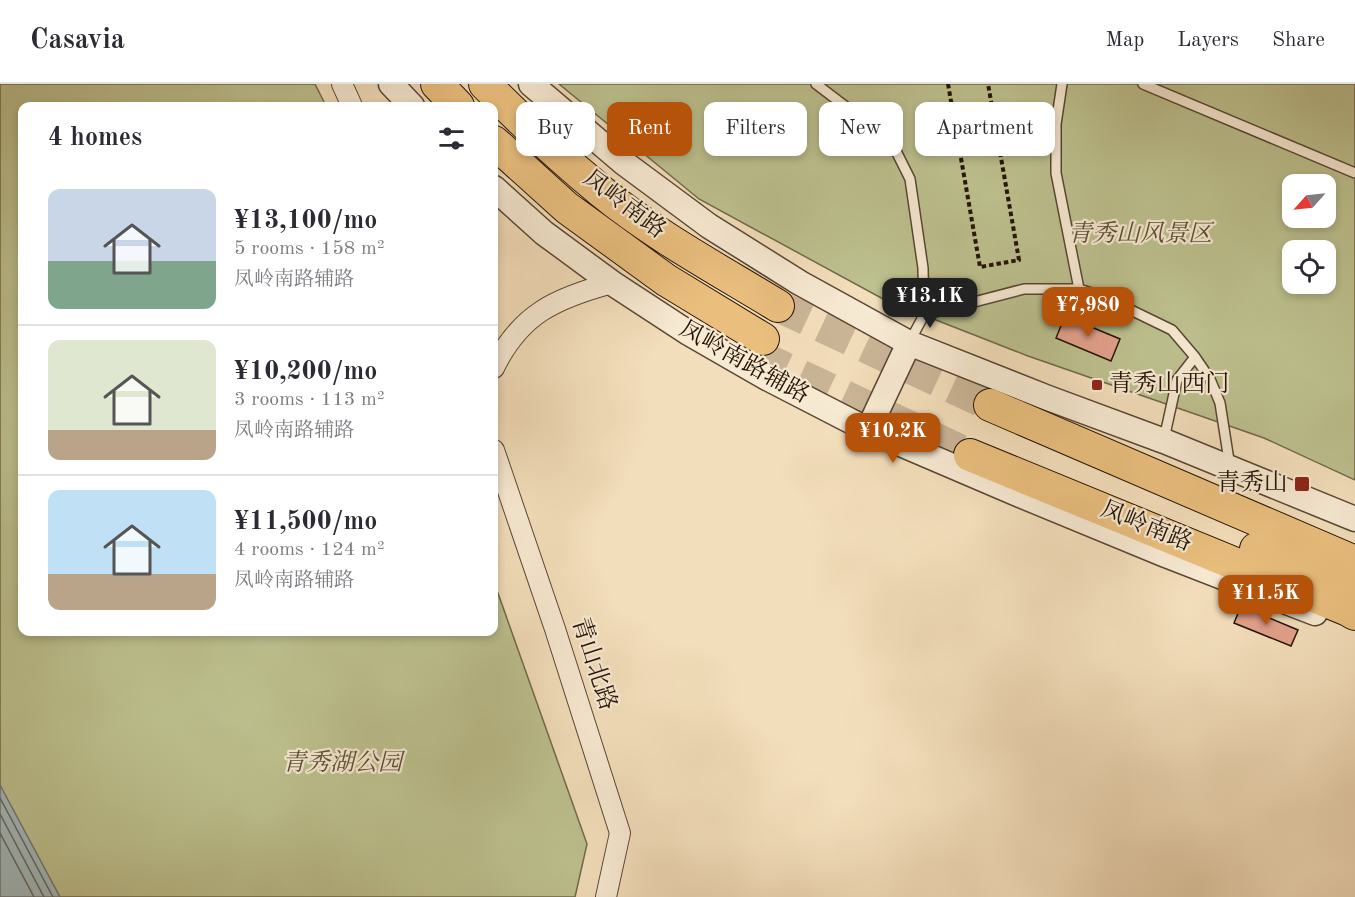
<!DOCTYPE html>
<html lang="en">
<head>
<meta charset="utf-8">
<style>
	:root { --surface:#fff; --page:#f7f7f7; --text:#2b2b33; --muted:#7c7c81; --line:#e1e1e2; --accent:#b45309 }
	body { margin:0; font-family:"Old Standard TT","Noto Serif SC",serif; background:var(--page); color:var(--text); height:100vh; display:flex; flex-direction:column; font-size:22px; white-space:nowrap }
	* { box-sizing:border-box; margin:0 }
	p { font-size:20px; color:var(--muted) }
	.icon { flex:none; width:33px; height:33px; fill:none; stroke:currentColor; stroke-width:2; stroke-linecap:round; stroke-linejoin:round }
	.map { position:relative; flex:1; overflow:hidden }
	.panel { position:absolute; left:18px; top:18px; width:480px; height:534px; display:flex; flex-direction:column; background:var(--surface); border-radius:12px; box-shadow:0 3px 9px #0003 }
	.panel>* { flex:none }
	.hud { position:absolute; left:516px; top:18px; width:570px; height:54px; display:flex; gap:12px }
	.needle { width:39px; rotate:243deg }
	.fabs { position:absolute; left:1282px; top:90px; display:grid; gap:12px }
	.fabs a { display:grid; place-items:center; width:54px; height:54px; border-radius:12px; background:var(--surface); box-shadow:0 3px 9px #0003; font-size:30px }
	.price { position:absolute; translate:-50% -51px; padding:0 14px; border-radius:12px; background:var(--accent); color:#fff; font-size:20px; line-height:39px; filter:drop-shadow(0 2px 3px #0008) }
	.price::after { content:''; position:absolute; left:50%; top:36px; width:18px; height:14px; margin-left:-9px; background:inherit; clip-path:polygon(0 0,100% 0,50% 100%) }
	.price.selected { background:#222; color:#fff }
	ul { padding:0; list-style:none }
	li { display:flex; align-items:center; gap:18px; height:150px; padding:0 30px }
	li+li { border-top:2px solid var(--line) }
	li span { display:grid; place-items:center; flex:none; width:168px; height:120px; border-radius:12px; color:#555 }
	li>.icon { margin-inline-start:auto }
	span .icon { width:72px; height:72px; fill:#fffc; stroke-width:1 }
	li b { font-size:26px }
	h2 { display:flex; justify-content:space-between; align-items:center; height:72px; padding:0 30px; font-size:26px }
	.pill { padding:0 21px; border-radius:12px; background:var(--surface); box-shadow:0 3px 9px #0003; font-size:21px; line-height:54px }
	.pill.selected { background:var(--accent); color:#fff }
	header { display:flex; align-items:center; gap:36px; box-sizing:border-box; height:84px; padding:0 30px; background:var(--surface); border-bottom:2px solid var(--line) }
	header strong { font-size:28px }
	nav { display:flex; gap:33px; margin-inline-start:auto; font-size:21px }
	.map>svg:first-child { display:block }
	.green { fill:#bdc18f; stroke:#706a4a; stroke-width:1.5; fill-rule:evenodd }
	.water { fill:#a2b9bc; stroke:#707773; stroke-width:1.5 }
	.lines { fill:none; stroke-linecap:round; stroke-linejoin:round }
	.shore { stroke:#636660; stroke-width:1.5 }
	.building { fill:#e3a18c; stroke:#241305; stroke-width:1.5 }
	.primary-tunnel { stroke:#cab597; stroke-width:32; stroke-dasharray:32 16; stroke-linecap:butt }
	.service-casing { stroke:#584632; stroke-width:12 }
	.minor-casing { stroke:#584632; stroke-width:22 }
	.tertiary-casing { stroke:#584632; stroke-width:27 }
	.primary-casing { stroke:#241305; stroke-width:34 }
	.path { stroke:#241305; stroke-width:4; stroke-dasharray:4.5 3; stroke-linecap:butt }
	.service { stroke:#f7ead3; stroke-width:9 }
	.minor { stroke:#f7ead3; stroke-width:20 }
	.tertiary { stroke:#f7ead3; stroke-width:24 }
	.primary { stroke:#eabf7e; stroke-width:32 }
	.poi-dot { fill:#8f2418; stroke:#f7ead3; stroke-width:2 }
	.labels { text-anchor:middle; dominant-baseline:central; stroke-width:4.5; stroke-linejoin:round; paint-order:stroke }
	.street-label { font-size:24px; fill:#241305; stroke:#f7ead3 }
	.park-label { font-size:24px; font-style:italic; fill:#5a5035; stroke:#f7ead3 }
	.poi-label { font-size:24px; fill:#241305; stroke:#f7ead3; text-anchor:start }
</style>
</head>
<body>
<header>
<strong>Casavia</strong>
<nav><a>Map</a><a>Layers</a><a>Share</a></nav>
</header>
<div class="map">
<svg width="1355" height="813" viewBox="0 0 1355 813">
	<rect width="100%" height="100%" fill="#f3debb"/>
	<filter id="stains"><feTurbulence type="fractalNoise" baseFrequency=".00333" numOctaves="4"/><feColorMatrix values="0 0 0 0 .2 0 0 0 0 .09 0 0 0 0 .02 0 0 0 .5 -.17"/></filter>
	<radialGradient id="worn" r=".72"><stop offset=".6" stop-color="#630" stop-opacity="0"/><stop offset="1" stop-color="#630" stop-opacity=".3"/></radialGradient>
	<path class="green" d="M0,0h315l11,22h-304v526h472v-50l93,262 -12,53h-575z
		M559,0h796v396l-91,-42 -236,-82 -143,-56 -186,-101zM1293,100h33v34h-33zM1293,166h33v34h-33z"/>
	<path class="water" d="M0,701l60,112h-60z"/>
	<g class="lines">
		<path class="shore" d="M0,714l53,99
			M0,730l44,83
			M0,749l34,64"/>
	</g>
	<path class="building" d="M1065,232l55,23 -9,22 -55,-23z
		M1241,522l57,24 -7,16 -57,-23z"/>
	<g class="lines">
		<path class="primary-tunnel" d="M778,222l212,99
			M757,271l213,100"/>
		<defs>
			<path id="service" d="M816,0l75,57 19,38 13,89 1,47
				M1062,0l-6,40v49l23,116
				M1143,0l212,89
				M910,257l14,-26 100,-26h55l25,8 68,33 23,27 15,22 10,24 10,64
				M1164,355l13,-59 18,-23"/>
			<path id="minor" d="M342,0l10,22
				M494,284c26,-54 62,-70 118,-85
				M494,366l61,179 65,204 -14,64"/>
			<path id="tertiary" d="M391,0l21,22
				M531,0l93,79 85,63 91,57 109,60 139,55 116,43 191,78
				M494,104l50,45 68,50 75,49 80,46 101,52 152,65 143,59 152,59
				M868,346l41,-87"/>
			<path id="primary" d="M437,0l21,22
				M485,0c37,38 76,74 117,108 54,44 117,78 176,114
				M494,58l73,66 99,72 97,59
				M990,321l365,157
				M970,371l378,155 7,4
				M1256,465l99,39"/>
		</defs>
		<use href="#service" class="service-casing"/>
		<use href="#minor" class="minor-casing"/>
		<use href="#tertiary" class="tertiary-casing"/>
		<use href="#primary" class="primary-casing"/>
		<path class="path" d="M948,0l32,183 39,-7 -31,-176"/>
		<use href="#service" class="service"/>
		<use href="#minor" class="minor"/>
		<use href="#tertiary" class="tertiary"/>
		<use href="#primary" class="primary"/>
	</g>
	<g class="poi-dot">
		<rect x="1091" y="295" width="12" height="12" rx="3"/>
		<rect x="1294" y="392" width="16" height="16" rx="3"/>
	</g>
	<g class="labels">
		<g class="street-label">
			<text transform="translate(624 121) rotate(37)">凤岭南路</text>
			<text transform="translate(744 279) rotate(29)">凤岭南路辅路</text>
			<text transform="translate(1146 443) rotate(22)">凤岭南路</text>
			<text transform="translate(593 580) rotate(72)">青山北路</text>
		</g>
		<g class="park-label">
			<text x="1140" y="151">青秀山风景区</text>
			<text x="342" y="680">青秀湖公园</text>
		</g>
		<g class="poi-label">
			<text x="1109" y="301">青秀山西门</text>
			<text x="1288" y="400" text-anchor="end">青秀山</text>
		</g>
	</g>
	<rect width="100%" height="100%" filter="url(#stains)"/>
	<rect width="100%" height="100%" fill="url(#worn)"/>
</svg>
<div class="fabs">
<a><svg class="needle" viewBox="-14 -14 28 28"><path d="M0-13l5 13h-10z" fill="#e53935"/><path d="M0 13l5-13h-10z" fill="#7c7c81"/></svg></a>
<a><svg class="icon" aria-label="locate" viewBox="0 0 24 24"><circle cx="12" cy="12" r="6"/><path d="M12 2v4M12 18v4M2 12h4M18 12h4"/></svg></a>
</div>
<b class="price selected" style="left:930px;top:245px">¥13.1K</b>
<b class="price" style="left:1088px;top:254px">¥7,980</b>
<b class="price" style="left:893px;top:380px">¥10.2K</b>
<b class="price" style="left:1266px;top:542px">¥11.5K</b>
<div class="hud">
<a class="pill">Buy</a>
<a class="pill selected">Rent</a>
<a class="pill">Filters</a>
<a class="pill">New</a>
<a class="pill">Apartment</a>
</div>
<section class="panel">
<h2>4 homes<svg class="icon" aria-label="filters" viewBox="0 0 24 24"><path d="M4 7h16M4 17h16"/><circle cx="9" cy="7" r="2"/><circle cx="15" cy="17" r="2"/></svg></h2>
<ul>
<li><span style="background:linear-gradient(#c9d6e8 60%,#7fa58c 0)"><svg class="icon" aria-label="home" viewBox="0 0 24 24"><path d="M3 11l9-7 9 7M6 9v11h12V9"/></svg></span><div><b>¥13,100/mo</b><p>5 rooms · 158 m²</p><p>凤岭南路辅路</p></div></li>
<li><span style="background:linear-gradient(#dfe7d0 75%,#b9a48a 0)"><svg class="icon" aria-label="home" viewBox="0 0 24 24"><path d="M3 11l9-7 9 7M6 9v11h12V9"/></svg></span><div><b>¥10,200/mo</b><p>3 rooms · 113 m²</p><p>凤岭南路辅路</p></div></li>
<li><span style="background:linear-gradient(#bfe0f5 70%,#b9a48a 0)"><svg class="icon" aria-label="home" viewBox="0 0 24 24"><path d="M3 11l9-7 9 7M6 9v11h12V9"/></svg></span><div><b>¥11,500/mo</b><p>4 rooms · 124 m²</p><p>凤岭南路辅路</p></div></li>
</ul>
</section>
</div>
</body>
</html>
